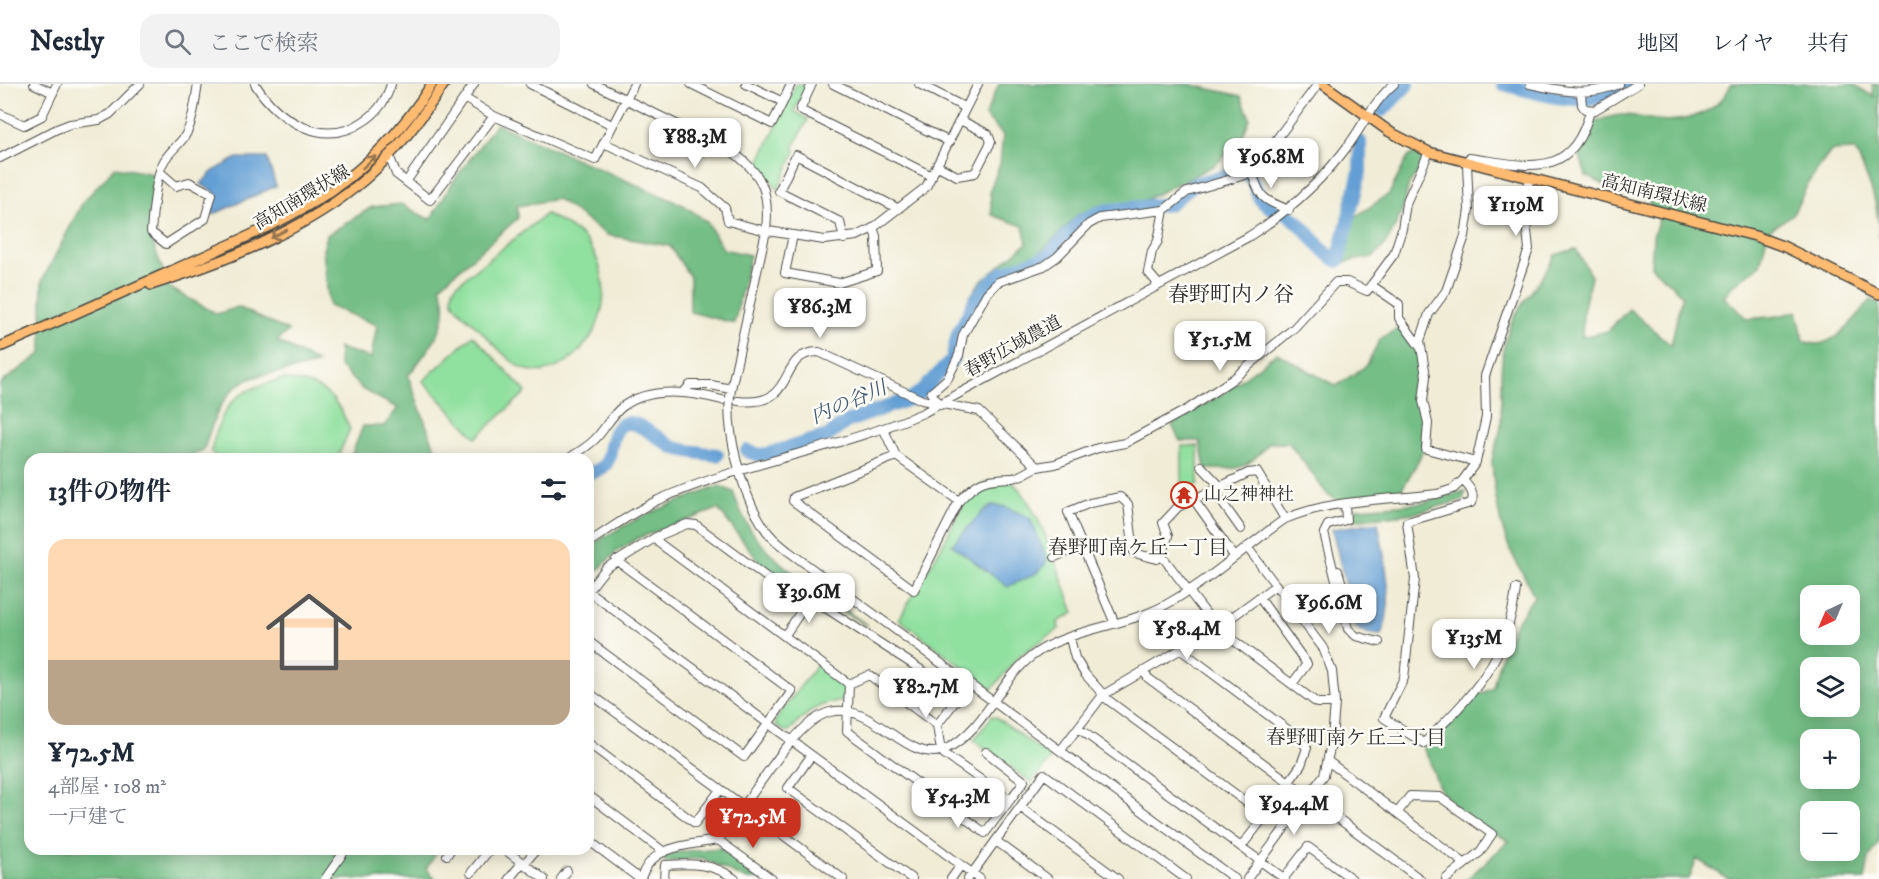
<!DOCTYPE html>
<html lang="ja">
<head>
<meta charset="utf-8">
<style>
	:root { --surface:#fff; --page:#f2f2f3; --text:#1f2937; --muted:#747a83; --line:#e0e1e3; --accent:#c8321e }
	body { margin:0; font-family:"IM FELL DW Pica","Noto Serif JP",serif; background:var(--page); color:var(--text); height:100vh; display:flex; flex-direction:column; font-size:22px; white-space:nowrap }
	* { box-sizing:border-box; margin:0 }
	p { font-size:20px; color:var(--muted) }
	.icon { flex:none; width:33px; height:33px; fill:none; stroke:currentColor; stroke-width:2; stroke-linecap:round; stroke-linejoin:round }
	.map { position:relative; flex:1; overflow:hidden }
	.panel { position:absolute; left:24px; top:369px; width:570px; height:402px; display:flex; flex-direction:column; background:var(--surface); border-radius:18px; box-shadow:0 3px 15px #0003 }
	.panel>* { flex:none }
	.needle { width:39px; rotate:224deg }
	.tools { position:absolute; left:1800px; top:501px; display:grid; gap:12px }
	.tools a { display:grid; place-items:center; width:60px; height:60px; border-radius:12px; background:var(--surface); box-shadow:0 3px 15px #0003; font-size:30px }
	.price { position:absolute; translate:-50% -51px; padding:0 14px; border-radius:12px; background:#fff; color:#222; font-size:20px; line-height:39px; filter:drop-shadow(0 2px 3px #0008) }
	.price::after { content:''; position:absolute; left:50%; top:36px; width:18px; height:14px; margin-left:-9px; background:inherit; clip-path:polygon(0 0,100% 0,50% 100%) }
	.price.current { background:var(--accent); color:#fff }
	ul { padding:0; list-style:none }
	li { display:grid; align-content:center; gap:12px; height:318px; padding:0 24px }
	li span { display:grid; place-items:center; height:186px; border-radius:18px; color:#555 }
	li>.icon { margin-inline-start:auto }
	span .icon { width:108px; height:108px; fill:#fffc; stroke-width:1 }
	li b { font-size:26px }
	h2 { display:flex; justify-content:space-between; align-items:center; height:72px; padding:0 24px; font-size:26px }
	header { display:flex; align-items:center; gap:36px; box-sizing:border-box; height:84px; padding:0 30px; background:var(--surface); border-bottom:2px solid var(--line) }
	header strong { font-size:28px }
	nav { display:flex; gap:33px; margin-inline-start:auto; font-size:21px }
	.search { width:420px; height:54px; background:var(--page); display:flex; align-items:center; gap:15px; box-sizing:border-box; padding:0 21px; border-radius:18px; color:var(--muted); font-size:22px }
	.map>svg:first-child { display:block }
	.green { fill:#90e09f; stroke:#5e8665; stroke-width:1.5 }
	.forest { fill:#74be86; stroke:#507458; stroke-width:1.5; fill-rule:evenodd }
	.water { fill:#649fd4; stroke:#486580; stroke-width:1.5 }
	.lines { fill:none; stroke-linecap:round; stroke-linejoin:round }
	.river { stroke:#649fd4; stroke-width:14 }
	.minor-casing { stroke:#494845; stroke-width:10 }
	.major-casing { stroke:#494845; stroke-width:12 }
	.minor { stroke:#fff; stroke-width:8 }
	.major { stroke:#febb71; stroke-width:9 }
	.oneway { stroke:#94734e }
	.labels { text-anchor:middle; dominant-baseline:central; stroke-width:5; stroke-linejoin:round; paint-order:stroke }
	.street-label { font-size:18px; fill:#2b2b2b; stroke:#fdfcf7 }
	.poi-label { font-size:18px; fill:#2b2b2b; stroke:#fdfcf7; text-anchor:start }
	.water-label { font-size:20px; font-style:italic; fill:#42596f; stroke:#fdfcf7 }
	.neighbourhood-label { font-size:20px; fill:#2b2b2b; stroke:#fdfcf7 }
	.quarter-label { font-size:21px; fill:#2b2b2b; stroke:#fdfcf7 }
</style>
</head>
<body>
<header>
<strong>Nestly</strong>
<div class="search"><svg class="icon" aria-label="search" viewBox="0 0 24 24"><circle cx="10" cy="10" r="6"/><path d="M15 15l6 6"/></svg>ここで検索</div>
<nav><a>地図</a><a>レイヤ</a><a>共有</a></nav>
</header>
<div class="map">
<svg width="1879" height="795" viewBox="0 0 1879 795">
	<rect width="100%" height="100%" fill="#fdfcf7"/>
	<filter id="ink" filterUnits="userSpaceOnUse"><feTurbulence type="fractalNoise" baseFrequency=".0167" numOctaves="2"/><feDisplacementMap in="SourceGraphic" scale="12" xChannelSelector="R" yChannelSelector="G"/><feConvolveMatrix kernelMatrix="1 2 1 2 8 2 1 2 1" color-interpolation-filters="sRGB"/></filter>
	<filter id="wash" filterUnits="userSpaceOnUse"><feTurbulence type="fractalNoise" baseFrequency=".008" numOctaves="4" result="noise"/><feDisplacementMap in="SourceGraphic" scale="24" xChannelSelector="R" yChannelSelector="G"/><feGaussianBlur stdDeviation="1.35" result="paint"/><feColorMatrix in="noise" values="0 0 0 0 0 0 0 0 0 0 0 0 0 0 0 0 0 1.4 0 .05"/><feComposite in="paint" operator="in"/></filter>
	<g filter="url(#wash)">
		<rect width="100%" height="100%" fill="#f0ecd6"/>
		<path class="green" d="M796,0h12l-14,27 14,8 -14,27 1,6 -17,38 -19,-27z
			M546,130c15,8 30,15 41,28 29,39 19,94 -21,120 -13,9 -29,13 -43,6 -15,-6 -38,-34 -51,-46 -12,-11 -26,-20 -17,-36z
			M473,251l53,57 -50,46 -53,-57z
			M283,295c40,6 50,12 67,50l-13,30h-119l-7,-8c12,-49 23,-60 72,-72z
			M1182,362h16v39h-16z
			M1009,396c29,19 52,99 65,133l-16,9 1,7 -39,26 -28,34 -93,-70 44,-75 26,-51 20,-12z
			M818,579l28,22 -1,16c-26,0 -38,12 -56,30h-5l-8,-6v-6z
			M992,632l4,1 55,41 -19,25 -58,-43z"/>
		<path class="forest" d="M999,0h189l53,12 9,22 -8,21 -27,26 -86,43 -27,-1 -23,7 -46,46 -31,22 -23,22 -11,-4 12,-18 47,-39 -4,-17 -31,-11 -2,-25 10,-26 3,-29 -18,-19z
			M1731,0h122l21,13 -2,-13h7v154c0,-36 -9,-55 -24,-88l-24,1 -20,27 -18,36 -25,17 -8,34 -27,20 -9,12 23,22 33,-3 17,-5 7,30c26,14 53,-25 67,-41l8,3v538l-10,18 -4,20h-137l-31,-20 -8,20h-222l42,-38c-21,-11 -59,-32 -70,-54 -6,-13 -7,-26 -16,-38l53,-53 17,-8c7,-36 18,-62 41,-91 -7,-19 -19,-34 -26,-53 -10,-24 -14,-55 -16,-81 0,-13 9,-26 9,-40 1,-33 -4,-68 10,-99 12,-26 32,-44 44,-69l21,-6 15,27 -8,35 -1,26 26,-6 21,-22 42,36 11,-50 -31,-29 2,-29 7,-22 -18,-20 -31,-7 -25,-12 -7,-24 9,-26c7,-3 14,-8 22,-9 16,-5 31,1 46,3 30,4 64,-8 75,-36zM1810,512h40v38h-40zM1810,584h40v38h-40zM1810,656h40v38h-40zM1810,728h40v38h-40z
			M496,40l189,82 22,16 16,27 27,6 -16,68 -44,-11v-35l-20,-31 -63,-11 -50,-36 -40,7 1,12 -78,68c15,37 -11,62 -32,90l31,83h-89l13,-33h21l14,-18 -35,-18 -24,-24v-18l32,10 6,-33 -48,-19 -6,-56 4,-15 45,-28 29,-3 29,16 23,-38z
			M1417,68l6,8c-4,15 -10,16 -15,27 -2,6 -2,13 -4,18 -5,15 -18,44 -30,51 -6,4 -26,4 -35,8l13,-45 37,-25 19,-37z
			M115,83l39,7 -5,60 21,54 47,26 21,-7 50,24 -11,10 41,22c-20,7 -38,9 -59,13 -35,7 -46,44 -55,73l-18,10h-156v390h409l-13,20 10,10h-436v-495l42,-31v-72l41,-79z
			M1404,241c25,35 14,42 16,80 1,10 6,21 5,32 -1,20 -16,39 -25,55l-60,10 -13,-8 -38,-51h-20c-23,27 -29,27 -64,26l-5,-28h-20l-8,-16 49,-30 56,-42 59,33 31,-21 13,-26z
			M720,402l13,6c6,17 14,35 26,49 29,34 73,59 109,85l-51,-29 -30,-11 -26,-22 -43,-55 -80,29 -21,13 -22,22 -7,-1v-24c41,-29 85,-45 132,-62z
			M1465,407l-2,9 -48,13 -62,7 -3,-11 72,-6z
			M720,764l43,31h-18l-43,-21 -37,4 -2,-4 13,-6z"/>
		<path class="water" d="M237,74h30l9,28 -64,29 4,-22 -15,-9 11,-12z
			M993,421l13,2 24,11 17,40c-3,18 -26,20 -39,29l-56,-42 31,-34z
			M1378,438c6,35 18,80 3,113 -20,-1 -26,-4 -32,-23l3,-2 -20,-81z"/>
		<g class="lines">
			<path class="river" d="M1503,0c47,12 83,27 128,0
				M1383,26l25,-26
				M1290,132c20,12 27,35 48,45l22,-89v-30
				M747,367l12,4 9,-1 60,-18 18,-14 66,-24 10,-7 30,-31 6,-26 18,-35 14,-16 12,-10 46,-17 34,-36 21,-9 66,-7 25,-20 52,-13c17,20 3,30 36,41
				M588,389c26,-4 19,-20 26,-38 12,-31 45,7 61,13 14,4 28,5 42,7"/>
		</g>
	</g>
	<g filter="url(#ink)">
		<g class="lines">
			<defs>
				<path id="minor" d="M34,0l19,9
					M255,0c23,37 69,65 109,37 13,-8 23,-22 27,-37
					M530,0l82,41
					M594,0l136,66c33,24 40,41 36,81l-35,158c-7,38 10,102 31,135 6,11 16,19 26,27l447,328
					M691,0l81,40 11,-22
					M746,0l37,18 8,-18
					M812,0l-12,26 132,66
					M833,0l117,58
					M919,0l47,24
					M1530,0c31,7 59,13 89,0
					M1581,9l1,12 3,4 10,1 43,-26
					M466,15l28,17
					M0,30l24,11 18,-9 15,-32
					M604,59l98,45 23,20 3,13 34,9 62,10 33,-4 16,-8 53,-41 52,-103
					M389,71l7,19 34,26 64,-84 101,44 39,-76
					M0,74l57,-29 13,-5 29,-4 11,-6 30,-30
					M938,82l19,10 18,-3 16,-31 -3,-8 -28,-14
					M1251,85c9,29 10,30 38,41
					M160,88l16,14 13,-4 23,12 -7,25 -39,25 -15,-12c1,-15 5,-57 12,-69 5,-11 17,-18 23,-29 8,-15 9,-34 12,-50
					M406,98l68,-98
					M793,151l-8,38 54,10 38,-12 -1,-35 -3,-8
					M844,155l-4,-17 -61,-31 17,-36 103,54
					M1159,201l-11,-13 4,-21 6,-10 6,-31
					M1371,201l28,19v14l21,29
					M684,308l6,-7h21l20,4
					M738,317c62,7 37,-49 81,-49l103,48 57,11 58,56 18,-3 43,-16 27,-5 63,-34 45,-30 61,-51 42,-46h11l20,9 27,-37 8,-25 4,-26 23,-51
					M940,321l-9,-12 17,-15 11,-23 4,-20 24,-42 11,-11 46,-16 13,-9 32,-33 11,-6 64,-8 23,-18 58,-17 22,-23 51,-68
					M884,346l12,26 63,45
					M896,372l-102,41 -1,4 121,89 45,-89c19,-21 25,-22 53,-23 8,0 18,-8 25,-11
					M568,375c10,-7 22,-13 30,-23 8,-9 14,-21 24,-29 27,-21 70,-15 100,-7
					M1476,378l-50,-13 2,-26 -5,-22 3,-25 -6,-35 9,-27 17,-23 19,-55 4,-26 -2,-47 2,-5c57,7 103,24 121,-47
					M1201,382l20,21
					M1463,396c6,7 13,14 8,23l-64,19 8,57 -11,99 -20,40 40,25c49,-48 83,-82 92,-154
					M1214,407l27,38
					M1194,416l40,56
					M1345,421l1,15 -18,5 -4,8 24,96 8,7 23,6
					M588,459c23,-15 45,-31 70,-43 85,-38 180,-51 265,-87l325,-176c40,-25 74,-56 102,-94 14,-20 25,-43 44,-59
					M1247,463l76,101 9,23 3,32 -3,37 -8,35 -77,104
					M1162,472l55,72 100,75h18
					M1162,472l6,-20 -5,-13 15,-16 70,-34 9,-1 28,47
					M1055,473l26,-11
					M1338,487l11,37
					M588,507l18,-23 50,-31 3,6 190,141 -2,47 138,102 25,-33 -66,-46 -4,-9 -3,-20 23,-30 -139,-90 -44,-20 -81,-60 -9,-1 -31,13
					M588,507l373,274 -10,14
					M1259,513l48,67 -15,20
					M1115,540l-47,-112 22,-9 30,-6 8,7 6,49 23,6 5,-3
					M785,551l23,-34
					M1070,554l5,20 10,16 23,26 157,116 -24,31
					M588,557l156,116 48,-66 -176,-131
					M1181,566l119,89 7,9 -6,17 -12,17
					M1144,587l4,7 272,201
					M849,600l20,-9 68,50
					M588,608l255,187
					M1078,644l207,151
					M588,659l107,80 25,-33
					M1061,666l42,-55 114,-67 59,-43
					M986,668l38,29 -14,19
					M811,672l-23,32 124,91
					M1329,678l135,101
					M588,711l76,57
					M1020,723l98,72
					M1398,728l12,-16 30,1 52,37 -12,18 -34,27
					M588,756l52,39
					M718,756l54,39
					M996,757l52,38
					M504,765l40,30
					M447,771l4,-6
					M524,780l11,-13
					M961,781l19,14
					M471,789l19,-24
					M1284,794l24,-31 44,32
					M325,795l21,-30
					M509,795l13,-16
					M561,795l6,-8
					M641,795c9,-34 48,-34 77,-39 29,-31 74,-119 112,-128 44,-11 79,55 116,37 40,-20 52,-67 86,-93 36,-28 95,-29 135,-52 42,-23 79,-58 118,-85 46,-20 103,-19 152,-25l16,-5 10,-9 13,-18 10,-45 -1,-41 44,-127 -5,-46 6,-25
					M664,795l1,-14c27,-2 48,-2 70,14
					M968,795l76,-105 142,105"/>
				<path id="major" d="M1323,0l67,48 39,20 326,84 30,11 94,47
					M151,201c72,-23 156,-55 214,-106 31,-27 57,-61 79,-95
					M0,263c57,-25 114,-51 171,-76 113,-51 191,-77 261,-187"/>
			</defs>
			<use href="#minor" class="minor-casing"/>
			<use href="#major" class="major-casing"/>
			<use href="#minor" class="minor"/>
			<use href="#major" class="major"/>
		</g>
		<defs><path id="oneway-shaft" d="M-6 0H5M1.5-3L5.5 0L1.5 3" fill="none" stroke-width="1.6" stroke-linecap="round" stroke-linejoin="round" transform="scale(1.5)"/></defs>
		<g class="oneway">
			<use href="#oneway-shaft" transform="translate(369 78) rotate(-43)"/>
			<use href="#oneway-shaft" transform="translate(279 150) rotate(152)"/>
		</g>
	</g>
	<defs>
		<symbol id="temple-ring" viewBox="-11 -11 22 22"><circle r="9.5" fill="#fdfcf7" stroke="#c8321e" stroke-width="1.5"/><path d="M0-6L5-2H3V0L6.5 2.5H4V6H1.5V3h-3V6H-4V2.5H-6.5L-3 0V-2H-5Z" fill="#c8321e"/></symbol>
	</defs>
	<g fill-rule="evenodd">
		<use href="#temple-ring" x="1169" y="396" width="30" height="30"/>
	</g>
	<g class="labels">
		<g class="street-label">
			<text transform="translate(1654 110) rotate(14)">高知南環状線</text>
			<text transform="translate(302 114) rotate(-31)">高知南環状線</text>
			<text transform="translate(1013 263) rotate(-29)">春野広域農道</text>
		</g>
		<g class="poi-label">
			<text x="1204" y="411">山之神神社</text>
		</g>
		<g class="water-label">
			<text transform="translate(849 319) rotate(-23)">内の谷川</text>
		</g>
		<g class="neighbourhood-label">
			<text x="1138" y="464">春野町南ケ丘一丁目</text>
			<text x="1356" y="654">春野町南ケ丘三丁目</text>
		</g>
		<g class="quarter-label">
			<text x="1231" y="211">春野町内ノ谷</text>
		</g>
	</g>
</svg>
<div class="tools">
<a><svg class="needle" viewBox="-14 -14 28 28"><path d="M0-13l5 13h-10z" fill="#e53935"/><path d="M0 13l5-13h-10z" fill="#747a83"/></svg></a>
<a><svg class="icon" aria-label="layers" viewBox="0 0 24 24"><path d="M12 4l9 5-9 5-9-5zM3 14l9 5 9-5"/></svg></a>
<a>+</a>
<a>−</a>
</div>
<b class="price" style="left:695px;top:85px">¥88.3M</b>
<b class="price" style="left:1271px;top:105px">¥96.8M</b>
<b class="price" style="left:1516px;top:153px">¥119M</b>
<b class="price" style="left:820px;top:255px">¥86.3M</b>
<b class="price" style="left:1220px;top:288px">¥51.5M</b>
<b class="price" style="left:809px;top:540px">¥39.6M</b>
<b class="price" style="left:1329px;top:551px">¥96.6M</b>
<b class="price" style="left:1187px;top:577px">¥58.4M</b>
<b class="price" style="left:1474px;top:586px">¥135M</b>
<b class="price" style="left:926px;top:635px">¥82.7M</b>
<b class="price" style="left:958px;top:745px">¥54.3M</b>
<b class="price" style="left:1294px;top:752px">¥94.4M</b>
<b class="price current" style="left:753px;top:765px">¥72.5M</b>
<section class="panel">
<h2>13件の物件<svg class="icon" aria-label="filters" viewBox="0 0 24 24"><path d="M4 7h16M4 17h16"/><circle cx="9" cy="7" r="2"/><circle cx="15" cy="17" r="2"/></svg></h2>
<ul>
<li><span style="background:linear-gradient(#ffd9b3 65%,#b9a48a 0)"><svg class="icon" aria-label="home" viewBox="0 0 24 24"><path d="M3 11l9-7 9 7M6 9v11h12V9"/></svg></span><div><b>¥72.5M</b><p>4部屋 · 108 m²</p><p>一戸建て</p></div></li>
</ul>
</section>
</div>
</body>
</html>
